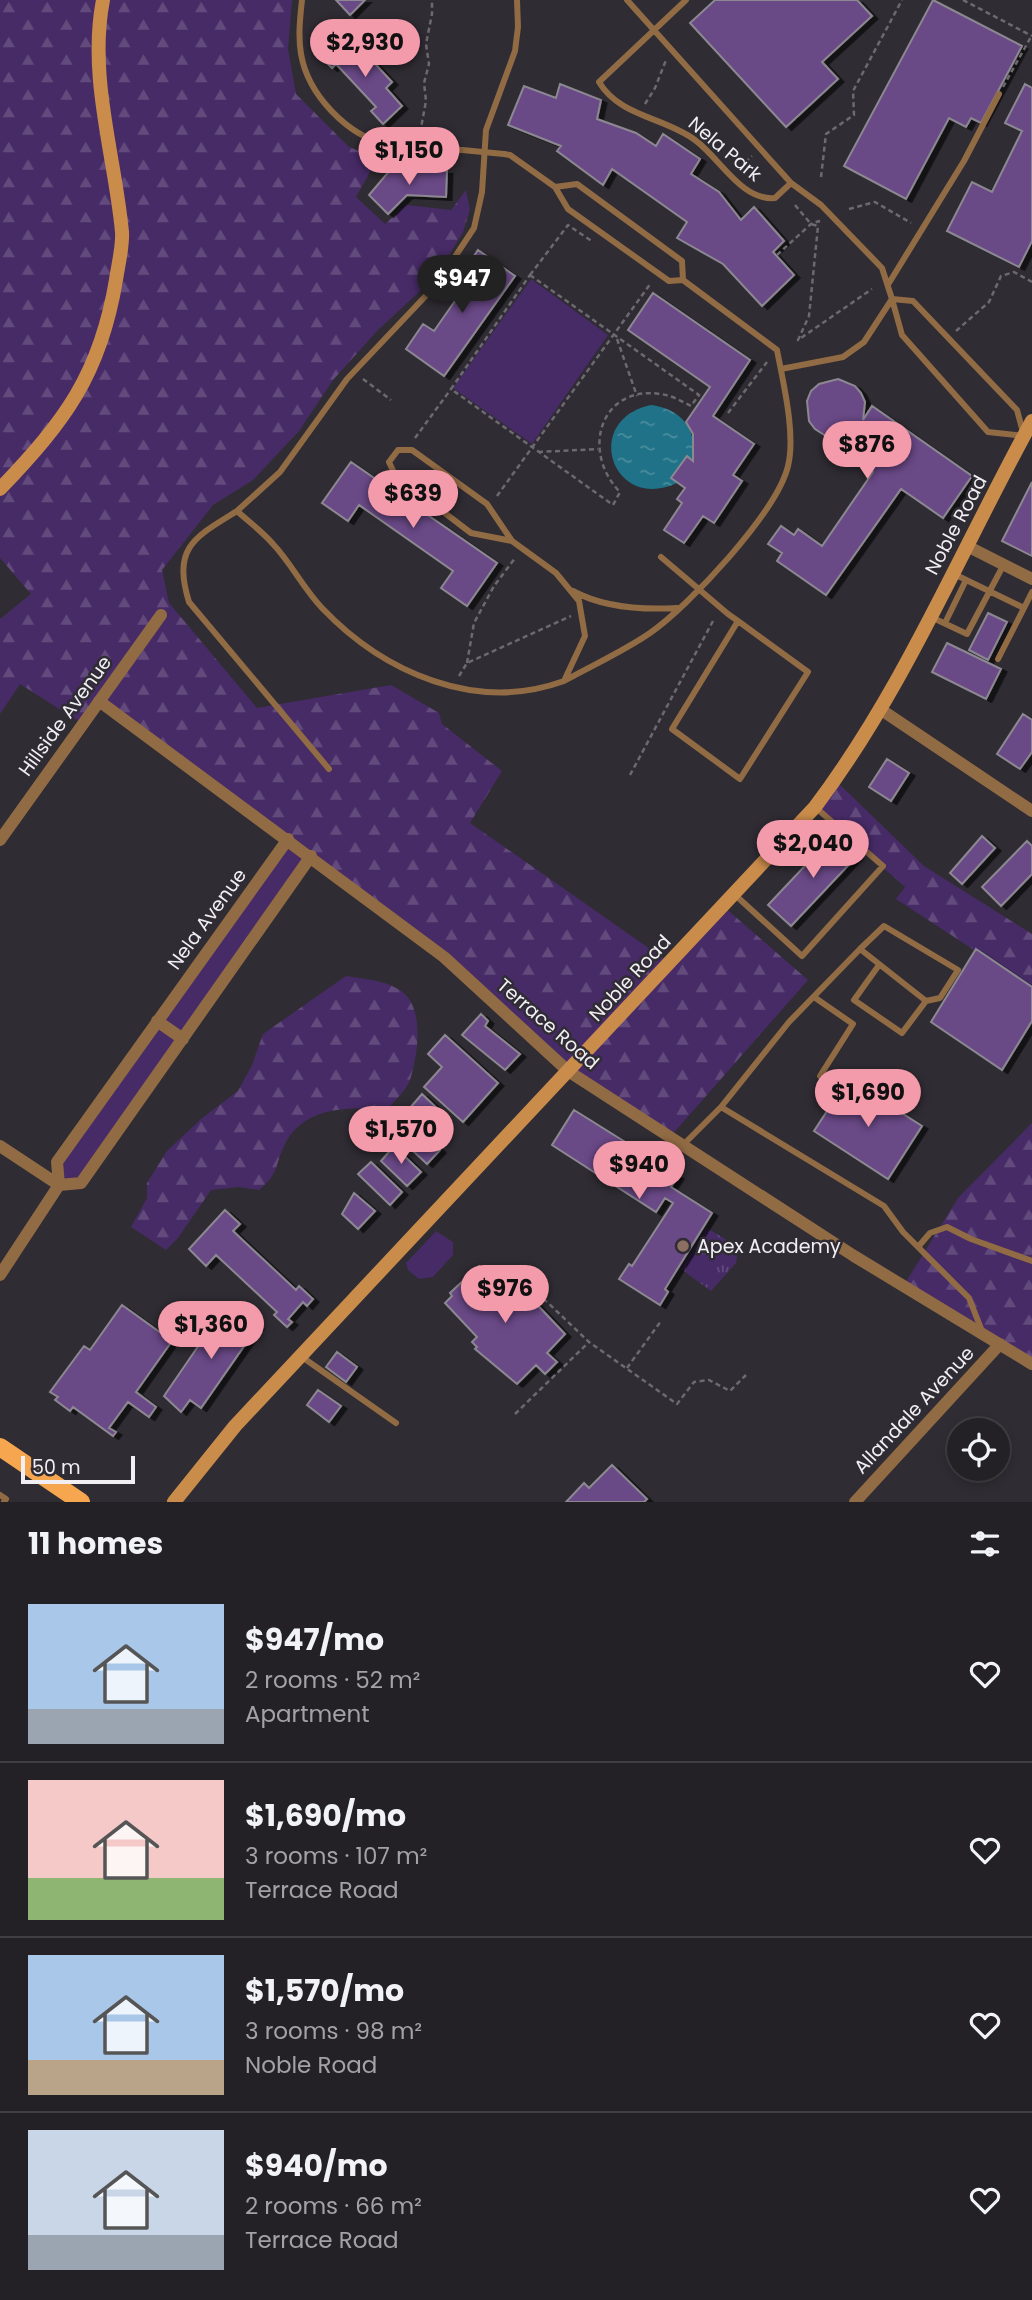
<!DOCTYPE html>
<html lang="en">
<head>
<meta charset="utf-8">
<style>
	:root { --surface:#232126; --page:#2f2e32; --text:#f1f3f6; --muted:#a3a3a7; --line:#403e43; --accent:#f39aab }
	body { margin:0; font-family:Poppins,sans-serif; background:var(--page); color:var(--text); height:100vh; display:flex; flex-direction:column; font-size:26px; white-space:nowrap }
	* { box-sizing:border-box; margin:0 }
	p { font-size:23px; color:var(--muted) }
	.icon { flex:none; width:38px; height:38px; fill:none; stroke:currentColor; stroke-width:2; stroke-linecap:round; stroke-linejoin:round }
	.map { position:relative; height:1502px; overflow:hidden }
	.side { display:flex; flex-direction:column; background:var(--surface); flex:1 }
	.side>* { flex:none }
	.fabs { position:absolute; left:947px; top:1418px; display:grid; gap:14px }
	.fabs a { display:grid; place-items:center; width:63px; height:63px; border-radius:50%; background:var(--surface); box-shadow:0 4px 10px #0003,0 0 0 2px var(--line); font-size:35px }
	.scale { position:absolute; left:21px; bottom:18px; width:114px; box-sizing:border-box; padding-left:7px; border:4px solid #f1eff4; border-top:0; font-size:19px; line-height:24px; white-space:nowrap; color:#f1eff4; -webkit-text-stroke:5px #2f2c33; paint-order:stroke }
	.price { position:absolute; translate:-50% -60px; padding:0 16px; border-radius:24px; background:var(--accent); color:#111; font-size:23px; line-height:46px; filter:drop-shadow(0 2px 4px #0008) }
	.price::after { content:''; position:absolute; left:50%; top:42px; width:21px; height:16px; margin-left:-10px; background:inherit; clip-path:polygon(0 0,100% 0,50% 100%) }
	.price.active { background:#222; color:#fff }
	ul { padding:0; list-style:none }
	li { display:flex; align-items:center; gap:21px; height:175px; padding:0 28px }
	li+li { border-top:2px solid var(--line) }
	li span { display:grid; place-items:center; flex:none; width:196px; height:140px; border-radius:0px; color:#555 }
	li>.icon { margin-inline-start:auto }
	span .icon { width:84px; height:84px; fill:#fffc; stroke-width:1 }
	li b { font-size:30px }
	h2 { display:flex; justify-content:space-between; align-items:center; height:84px; padding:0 28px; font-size:30px }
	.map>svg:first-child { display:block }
	.grass { fill:#472b67 }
	.forest { fill:url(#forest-firs) }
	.park { fill:url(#park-tufts) }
	.water { fill:url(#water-ripples) }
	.building { fill:#6a4987; stroke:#8c8891; stroke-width:2; filter:url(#shadow) }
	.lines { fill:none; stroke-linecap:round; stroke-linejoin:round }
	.path { stroke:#6c696f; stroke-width:2.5; stroke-dasharray:5 3.5; stroke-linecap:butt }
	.lane { stroke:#916b44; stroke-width:6 }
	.street { stroke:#916b44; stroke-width:12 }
	.secondary { stroke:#ca8c4b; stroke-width:14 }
	.primary { stroke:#f6a64e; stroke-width:18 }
	.lane-bridge { stroke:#916b44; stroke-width:6 }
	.education-dot { fill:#8d6e63; stroke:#2f2c33; stroke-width:2.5 }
	.labels { text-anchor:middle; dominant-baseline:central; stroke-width:5; stroke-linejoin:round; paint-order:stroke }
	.street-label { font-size:19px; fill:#f1eff4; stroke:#2f2c33 }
	.poi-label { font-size:19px; fill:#f1eff4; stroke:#2f2c33; text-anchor:start }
</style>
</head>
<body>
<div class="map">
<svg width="1032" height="1502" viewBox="0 0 1032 1502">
	<defs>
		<pattern id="forest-firs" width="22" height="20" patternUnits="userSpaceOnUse" patternTransform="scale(1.75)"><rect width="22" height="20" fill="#472b67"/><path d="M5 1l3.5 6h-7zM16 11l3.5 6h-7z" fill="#624a7d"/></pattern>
		<pattern id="park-tufts" width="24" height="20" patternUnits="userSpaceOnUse" patternTransform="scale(1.75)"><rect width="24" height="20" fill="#472b67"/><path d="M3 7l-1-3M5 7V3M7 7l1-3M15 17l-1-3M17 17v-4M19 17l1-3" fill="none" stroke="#624a7d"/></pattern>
		<pattern id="water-ripples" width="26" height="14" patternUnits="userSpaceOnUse" patternTransform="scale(1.75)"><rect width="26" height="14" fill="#1f7287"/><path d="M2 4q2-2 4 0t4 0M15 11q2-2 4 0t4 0" fill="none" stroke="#4b8d9e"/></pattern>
		<filter id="shadow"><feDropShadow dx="5.5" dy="3" stdDeviation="0" flood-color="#0009"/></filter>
	</defs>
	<rect width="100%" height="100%" fill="#2f2c33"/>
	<path class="grass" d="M531,279l77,56 -76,109 -79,-56z
		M288,839l23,17 -230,327 -22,2 -2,-23z
		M436,1231l17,11v13l-20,22 -14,2 -11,-9 -2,-7z"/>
	<path class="forest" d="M0,0h292l-4,49 8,45 53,53 15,6 11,10 -19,34 29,27 21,-19 45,5 15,-20 4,19 -7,23 -26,43 -60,56 -44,49 -34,51 -46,49 -40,25 -51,65 7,33 88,105 134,-23 48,28 3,11 60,47 -32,52 200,140 53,-57 85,74 -138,157 -102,-66 -124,-114 -344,-256 -17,23 -63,-40 -20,30v-95l31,-25 -31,-36z
		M835,780l89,86 108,68v54l-136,-89 9,-12 -90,-80z
		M346,976c17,3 37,4 52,13 28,15 20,66 12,91 -4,11 -16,21 -23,30 -36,-3 -82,-5 -102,34 -10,20 -6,30 -26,46l-21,-3 -27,3 -33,48 -12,12 -35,-23 16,-29v-15l20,-32 34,-32 37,-28 14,-26 11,-31z
		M1032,1123v241l-128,-79 54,-87z"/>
	<path class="park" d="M707,1228l31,19 -2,16 -25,28 -30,-22z"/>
	<path class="water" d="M651,405c31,4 47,25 42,56l-6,-5 -15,22 5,5c-65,30 -96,-63 -26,-78z"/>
	<path class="building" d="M336,0h29l-15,15z
		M715,0h142l15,16 -50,46 16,17 -52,48 -96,-104z
		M933,0l89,46 -41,77 -10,-5 -5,9 -17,-9 -43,81 -62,-33z
		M342,39l16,17 5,-5 29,31 -6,6 16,18 -19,18 -12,-13 5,-4 -40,-43 -4,4 -10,-10z
		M560,84l41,16 -4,19 39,14 20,13 7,-12 37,25 -9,15 28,18 22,28 13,-13 30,34 -11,11 21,23 -32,31 -39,-42 -46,-26 10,-16 -75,-53 -9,16 -46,-34 4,-5 -53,-21 16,-39 32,12z
		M1025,84l7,4v153l-13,26 -72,-36 25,-49 20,10 30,-61 -17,-8z
		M391,169l56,2 -1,26 -39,-2 -19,19 -19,-19z
		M478,250l37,26 -71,100 -38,-27 17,-25 11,7 37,-53 -8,-6z
		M653,293l97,67 -37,56 41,28 -21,31 9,6 -28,42 -11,-7 -19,27 -20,-13 18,-27 -5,-4 8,-11 -14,-10 16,-22 6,5v-27l-7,-12 24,-35 -82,-57z
		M838,379l17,7 6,7 4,9 -2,18 9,-14 100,70 -29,42 -42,-29 -75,106 -49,-34 5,-8 -14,-9 13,-18 13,9 4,-6 24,17 51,-74 -31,-22 11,-17 -24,5 -14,-9 -6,-8 -2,-20 4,-10 8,-7z
		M351,462l146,101 -30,43 -26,-18 12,-17 -94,-66 -11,16 -26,-18z
		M1032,482v74l-30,-15z
		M988,613l19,9 -19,38 -19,-10z
		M947,643l54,26 -15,30 -54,-27z
		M1023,714l9,6v32l-12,17 -23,-15z
		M887,759l22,14 -18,28 -22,-14z
		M835,834l22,22 -66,70 -23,-21z
		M982,836l13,12 -33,36 -12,-11z
		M1027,841l5,5v28l-31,32 -19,-19z
		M976,949l56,38v34l-30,49 -71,-48z
		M481,1014l7,7 -3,5 35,28 -15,16 -43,-35z
		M445,1035l53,48 -35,39 -39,-35 18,-20 -14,-13z
		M848,1079l74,47 -34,53 -74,-48z
		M422,1094l20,19 -13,14 -20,-18z
		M574,1110l56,35 -3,5 8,5 3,-4 40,25 -7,11 41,26 -47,76 3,3 -8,13 -41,-26 10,-15 3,2 41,-63 -8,-5 -9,14 -104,-67z
		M409,1122l31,28 -13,14 -30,-28z
		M394,1146l27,26 -14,14 -26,-25z
		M371,1162l31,30 -12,13 -32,-31z
		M354,1193l21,18 -17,18 -16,-15z
		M225,1210l15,14 -7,7 63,59 3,-4 14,13 -6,7 -4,-4 -15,17 4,3 -5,5 -13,-12 3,-3 -61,-57 -10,11 -17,-17z
		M479,1266l35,30 6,-5 6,5 1,-2 38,40 -18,19 10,9 -12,12 -9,-9 -19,19 -42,-35 2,-2 -5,-5 5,-5 -32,-34 7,-7 -2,-3z
		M122,1305l50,36 -36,51 20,15 -7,10 -21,-15 -19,26 7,4 -3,4 -40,-29 -3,4 -15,-11 3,-3 -8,-5 34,-46 6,4z
		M223,1310l13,10 4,-6 18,12 -57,82 -11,-8 -9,12 -17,-16z
		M337,1352l20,15 -11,15 -20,-15z
		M318,1390l23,16 -12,16 -22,-17z
		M612,1465l35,34 -3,3h-78l18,-19 5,5z"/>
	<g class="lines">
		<path class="path" d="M963,0l69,36
			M1003,87l29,-52
			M645,104l10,-16 11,-28
			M420,133l6,-32 -2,-18 5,-19 -3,-20 6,-30v-14
			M739,168l13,-12
			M821,177l5,-43 28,-19 -1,-24 49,-91
			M795,205l16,19 7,2 -9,90 -11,24 74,-51
			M849,209l26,-7 36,21
			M777,255l34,-31 8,-3 -1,5
			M530,275l169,120 -8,11c-10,-5 -20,-11 -31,-12 -59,-9 -80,57 -40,98l-7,13 -162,-116z
			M530,275l38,-50 25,17
			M956,331l33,-29 12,-26 13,-4 18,10
			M617,339l20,57
			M363,379l28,21
			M728,413l39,-51
			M415,438l36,-49
			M538,452l60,-3
			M497,496l154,-213
			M467,663l7,-40 20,-37 22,-29
			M459,676l8,-13 104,-47
			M630,775l83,-154
			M525,1281l64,61 88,62 17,-22 15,-2 21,11 16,-16
			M627,1368l34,-47
			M515,1414l74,-72"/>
		<path class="lane" d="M302,0c-2,18 -4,36 -1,54 7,41 46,81 86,91 24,6 51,4 75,5
			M627,0l164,183 30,22 61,63 10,31 -28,43 -21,15 -62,12
			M686,0l-87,82c21,35 65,35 96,58 25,18 46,61 80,58l16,-15
			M504,154l6,1 45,32
			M889,283l75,-122 35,-67
			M892,299l21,2 104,109 7,26 -36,-4 -86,-97z
			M237,511l43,-39 67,-93 90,-95 37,-56 8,-36 4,-62 29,-79 3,-24 -1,-27
			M661,557l67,57 10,7 70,51 -68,107 -68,-50 66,-108
			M954,574l70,34 -26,51
			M573,591c31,17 69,19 104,17
			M1024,608l8,-16
			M931,617l36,17 37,-70
			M945,623l21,-43
			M566,680c27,-15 58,-29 84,-47 39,-27 127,-121 138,-167 8,-32 -5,-84 -11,-116l-94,-70 -14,1 -101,-72 -13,-22 22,-3 105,77 1,19
			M329,769l-140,-167c-17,-55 6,-65 48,-91 12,11 26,21 36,33 18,19 30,44 49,64 62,65 154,105 242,73l21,-45 -6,-35 -23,-28 -44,-32 -25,-37 -75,-54h-14l-9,12 6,13 76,58 41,8
			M734,894l68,62 81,-90 -68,-59
			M860,949l24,-23 74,44 -18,28 -14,3
			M814,997l39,27 -33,52
			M721,1107l68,-85 71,-73 66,52 -24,32 -48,-33 25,-35
			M683,1145l38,-38 163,99 19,26 66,66 13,33
			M918,1247l12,-14 17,-6 24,12 61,22
			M302,1357l94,66
			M0,1495l6,4 -2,3"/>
		<path class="street" d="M967,546l65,33
			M99,701l345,256 124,114 286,185 178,108
			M880,709l152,102
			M288,839l-231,323 2,23 22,-2 230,-327
			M0,840l161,-225
			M157,1021l26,18
			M0,1146l59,39 -59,90
			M855,1502l145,-158"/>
		<path class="secondary" d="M0,489c65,-68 100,-114 116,-209 2,-15 7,-33 6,-48 -7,-76 -34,-155 -19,-232
			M174,1502l61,-76 580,-619c89,-118 146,-257 217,-386"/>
		<path class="primary" d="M0,1447l81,55"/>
		<path class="lane-bridge" d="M462,150l42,4"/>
	</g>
	<circle class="education-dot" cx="683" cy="1246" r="7"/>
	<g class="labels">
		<g class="street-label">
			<text transform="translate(725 149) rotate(40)">Nela Park</text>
			<text transform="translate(956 525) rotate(-62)">Noble Road</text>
			<text transform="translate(65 716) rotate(-54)">Hillside Avenue</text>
			<text transform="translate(207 919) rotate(-54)">Nela Avenue</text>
			<text transform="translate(630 978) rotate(-47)">Noble Road</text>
			<text transform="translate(548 1024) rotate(41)">Terrace Road</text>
			<text transform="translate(914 1410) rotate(-47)">Allandale Avenue</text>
		</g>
		<g class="poi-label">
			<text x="697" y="1246">Apex Academy</text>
		</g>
	</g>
</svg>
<div class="fabs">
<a><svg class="icon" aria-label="locate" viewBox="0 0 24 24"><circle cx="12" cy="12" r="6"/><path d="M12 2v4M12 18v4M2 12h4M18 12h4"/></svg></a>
</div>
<div class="scale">50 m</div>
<b class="price" style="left:365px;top:79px">$2,930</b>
<b class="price" style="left:409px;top:187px">$1,150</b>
<b class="price active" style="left:462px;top:315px">$947</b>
<b class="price" style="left:867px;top:481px">$876</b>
<b class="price" style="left:413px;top:530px">$639</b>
<b class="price" style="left:813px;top:880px">$2,040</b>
<b class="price" style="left:868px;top:1129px">$1,690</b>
<b class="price" style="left:401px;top:1166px">$1,570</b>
<b class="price" style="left:639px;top:1201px">$940</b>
<b class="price" style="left:505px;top:1325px">$976</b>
<b class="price" style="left:211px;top:1361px">$1,360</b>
</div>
<section class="side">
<h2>11 homes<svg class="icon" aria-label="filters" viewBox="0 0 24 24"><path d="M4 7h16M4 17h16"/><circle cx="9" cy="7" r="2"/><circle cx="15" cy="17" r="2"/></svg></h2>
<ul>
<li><span style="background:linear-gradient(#a9c7e8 75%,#9aa5b1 0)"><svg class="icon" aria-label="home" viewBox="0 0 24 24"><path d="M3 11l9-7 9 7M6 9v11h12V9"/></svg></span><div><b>$947/mo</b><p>2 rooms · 52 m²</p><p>Apartment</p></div><svg class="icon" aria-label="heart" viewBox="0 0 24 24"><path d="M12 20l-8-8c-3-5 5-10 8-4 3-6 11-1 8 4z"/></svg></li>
<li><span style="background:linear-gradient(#f6c9c9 70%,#8fb573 0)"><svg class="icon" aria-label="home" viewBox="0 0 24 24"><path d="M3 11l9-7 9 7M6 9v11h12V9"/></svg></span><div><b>$1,690/mo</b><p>3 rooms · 107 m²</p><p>Terrace Road</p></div><svg class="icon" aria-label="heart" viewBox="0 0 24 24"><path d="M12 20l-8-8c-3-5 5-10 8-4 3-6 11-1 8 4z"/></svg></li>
<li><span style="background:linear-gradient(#a9c7e8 75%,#b9a48a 0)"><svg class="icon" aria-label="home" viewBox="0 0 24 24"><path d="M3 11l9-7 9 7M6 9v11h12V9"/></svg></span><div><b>$1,570/mo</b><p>3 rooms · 98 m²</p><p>Noble Road</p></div><svg class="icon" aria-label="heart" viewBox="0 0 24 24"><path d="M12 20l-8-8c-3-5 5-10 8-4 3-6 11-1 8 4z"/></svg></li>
<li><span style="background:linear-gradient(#c9d6e8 75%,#9aa5b1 0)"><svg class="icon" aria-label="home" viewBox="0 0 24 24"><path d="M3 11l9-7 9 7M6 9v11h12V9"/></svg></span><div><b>$940/mo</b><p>2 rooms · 66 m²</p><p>Terrace Road</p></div><svg class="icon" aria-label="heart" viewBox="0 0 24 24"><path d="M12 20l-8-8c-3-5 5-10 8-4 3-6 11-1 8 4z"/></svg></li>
</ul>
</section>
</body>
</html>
